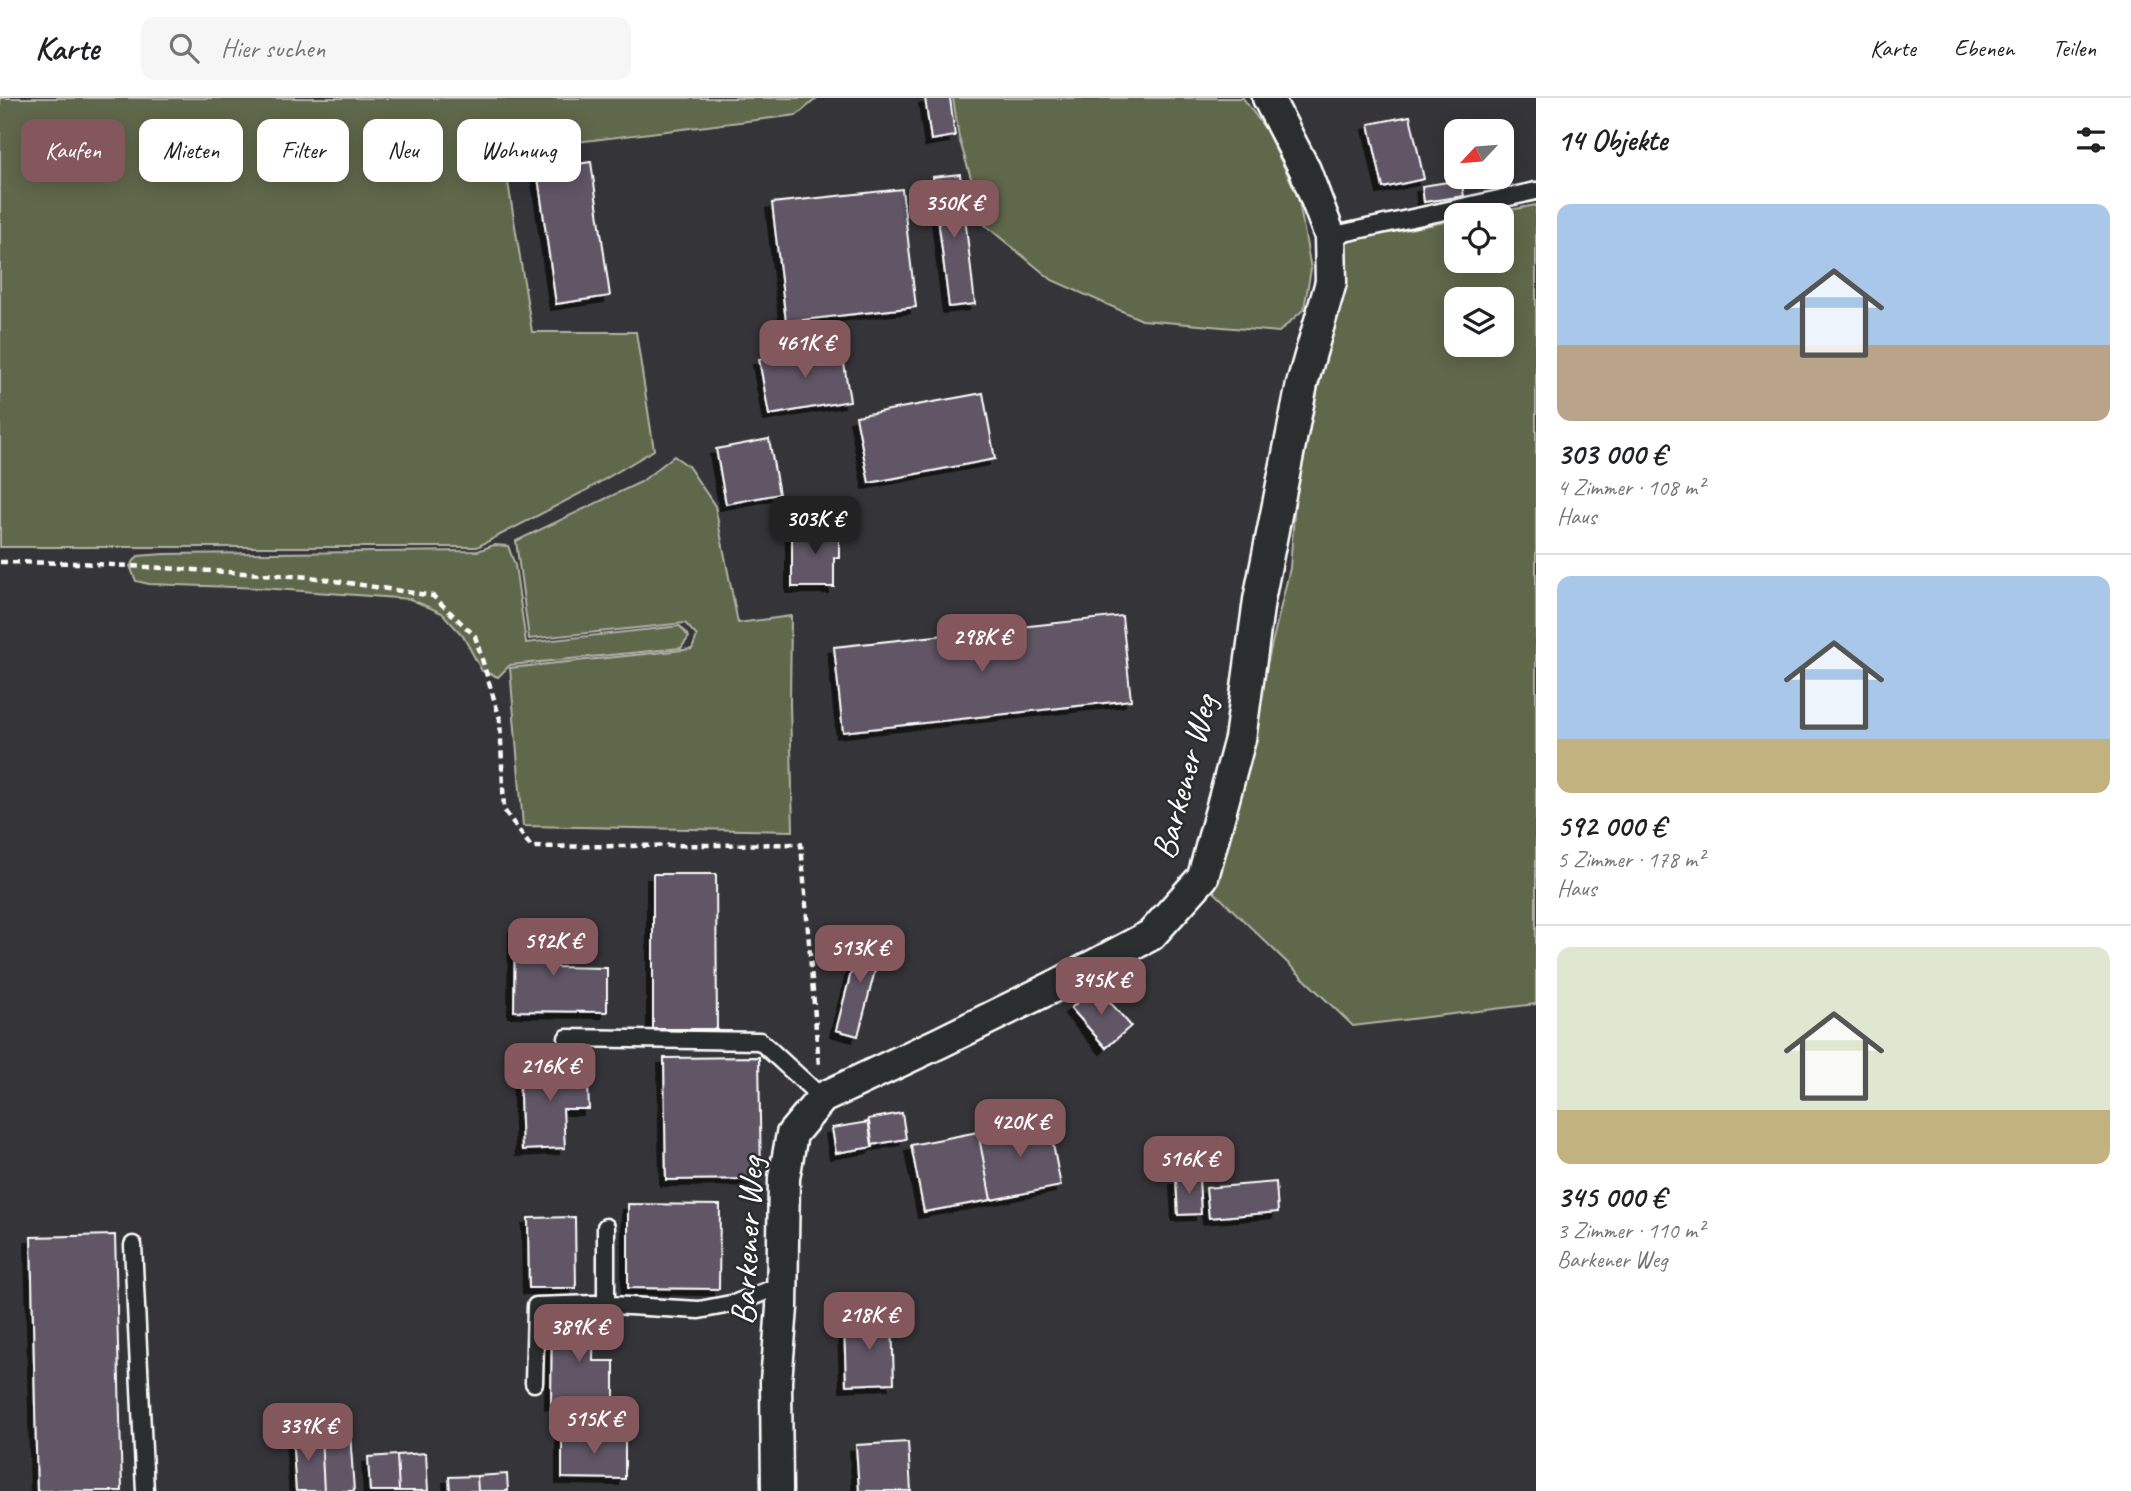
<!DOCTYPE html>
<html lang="de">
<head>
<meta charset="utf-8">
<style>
	:root { --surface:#fff; --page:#f6f6f6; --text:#202124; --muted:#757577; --line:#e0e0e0; --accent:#84575d }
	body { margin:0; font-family:Caveat,sans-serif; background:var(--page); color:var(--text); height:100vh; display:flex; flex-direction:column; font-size:26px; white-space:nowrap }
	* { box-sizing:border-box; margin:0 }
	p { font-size:23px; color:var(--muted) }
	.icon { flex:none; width:38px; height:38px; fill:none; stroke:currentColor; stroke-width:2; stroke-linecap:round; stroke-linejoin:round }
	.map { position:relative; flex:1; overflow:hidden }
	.details { display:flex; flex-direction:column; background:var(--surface); width:595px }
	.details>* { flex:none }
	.hud { position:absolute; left:21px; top:21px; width:665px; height:63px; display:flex; gap:14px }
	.needle { width:46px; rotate:244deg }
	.fabs { position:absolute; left:1444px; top:21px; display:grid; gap:14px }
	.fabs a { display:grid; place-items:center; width:70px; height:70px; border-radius:14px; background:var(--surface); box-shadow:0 4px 18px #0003; font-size:35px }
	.price { position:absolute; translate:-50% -60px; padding:0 16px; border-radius:14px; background:var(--accent); color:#fff; font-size:23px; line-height:46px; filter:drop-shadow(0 2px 4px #0008) }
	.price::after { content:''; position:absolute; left:50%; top:42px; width:21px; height:16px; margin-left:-10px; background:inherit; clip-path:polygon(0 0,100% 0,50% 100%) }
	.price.selected { background:#222; color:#fff }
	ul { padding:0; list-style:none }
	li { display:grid; align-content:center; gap:14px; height:371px; padding:0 21px }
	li+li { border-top:2px solid var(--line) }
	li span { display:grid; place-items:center; height:217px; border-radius:14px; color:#555 }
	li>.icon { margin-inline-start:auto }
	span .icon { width:126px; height:126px; fill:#fffc; stroke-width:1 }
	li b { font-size:30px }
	h2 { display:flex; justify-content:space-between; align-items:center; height:84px; padding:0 21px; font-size:30px }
	.pill { padding:0 24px; border-radius:14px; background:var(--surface); box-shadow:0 4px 18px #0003; font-size:24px; line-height:63px }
	.pill.selected { background:var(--accent); color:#fff }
	header { display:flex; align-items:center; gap:42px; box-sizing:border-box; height:98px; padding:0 35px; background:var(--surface); border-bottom:2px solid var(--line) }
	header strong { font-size:33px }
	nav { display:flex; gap:38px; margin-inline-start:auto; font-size:24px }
	.search { width:490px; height:63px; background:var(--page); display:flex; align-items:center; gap:18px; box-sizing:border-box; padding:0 24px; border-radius:14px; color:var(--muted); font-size:26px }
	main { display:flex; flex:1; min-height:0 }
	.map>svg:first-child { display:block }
	.green { fill:#61674c; stroke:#b0b3a6; stroke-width:2; fill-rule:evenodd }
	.building { fill:#615766; stroke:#fff; stroke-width:2; filter:url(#shadow) }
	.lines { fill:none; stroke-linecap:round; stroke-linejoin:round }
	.service-casing { stroke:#fff; stroke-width:21 }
	.minor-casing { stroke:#fff; stroke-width:35 }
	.path { stroke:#fff; stroke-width:4.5; stroke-dasharray:7 5; stroke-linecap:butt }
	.service { stroke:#2a2d2e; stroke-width:16 }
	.minor { stroke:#2a2d2e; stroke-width:30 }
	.labels { text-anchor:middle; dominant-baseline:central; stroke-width:5; stroke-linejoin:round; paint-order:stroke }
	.street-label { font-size:35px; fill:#fff; stroke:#2a2d2e }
</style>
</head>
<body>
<header>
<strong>Karte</strong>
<div class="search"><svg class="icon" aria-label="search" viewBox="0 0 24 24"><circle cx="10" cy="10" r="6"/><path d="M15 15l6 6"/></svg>Hier suchen</div>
<nav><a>Karte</a><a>Ebenen</a><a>Teilen</a></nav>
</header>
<main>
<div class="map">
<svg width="1536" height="1393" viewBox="0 0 1536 1393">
	<defs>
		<filter id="shadow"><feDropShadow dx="-6" dy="6" stdDeviation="0" flood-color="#0009"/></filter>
	</defs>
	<rect width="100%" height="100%" fill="#353539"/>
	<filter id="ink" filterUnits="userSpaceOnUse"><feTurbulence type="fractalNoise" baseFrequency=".0143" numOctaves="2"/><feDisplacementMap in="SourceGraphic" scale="14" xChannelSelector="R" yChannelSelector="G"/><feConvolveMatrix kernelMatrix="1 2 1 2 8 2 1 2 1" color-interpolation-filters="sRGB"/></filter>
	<g filter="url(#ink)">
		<path class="green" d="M0,0h817l-20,17 -294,36 29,181h104l18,118 -69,41 -108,56h-477z
			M953,0h290l23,32 32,66 13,73 -7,40 -25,23 -137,-12 -90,-40 -67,-55 -26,-87z
			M1536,107v799l-183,22 -140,-135 77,-323 6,-80 18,-123 25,-75 7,-49 110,-21v41h46v-46h-18zM1456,201h46v46h-46z
			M674,358l14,10 27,40 23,117 53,-7 -1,87 3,128 -270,-5 -13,-158 182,-19 5,-13 -12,-13 -156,16 -13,-98 125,-59z
			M494,447l14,1 7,19 11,78 154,-17 9,11 -8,11 -171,17 -12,12 -16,-6 -19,-35 -21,-23 -32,-14 -149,-11 -112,-4 -13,-3 -6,-15 8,-10 26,-2 314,-3z"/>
		<path class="building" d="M925,0h25l5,38 -24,4z
			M1410,18l14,63 -41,9 -14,-64z
			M591,64l19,134 -54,8 -19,-134z
			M960,76l15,130 -26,3 -16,-130z
			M1461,82l3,16 -40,6 -2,-16z
			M902,91l14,118 -130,15 -14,-119z
			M841,247l9,56 -81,14 -10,-56z
			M983,295l12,66 -126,24 -13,-67z
			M769,341l10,55 -53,10 -10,-55z
			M818,426h21v34h-5v29h-42v-59h26z
			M1122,518l9,84 -288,32 -9,-85z
			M653,776h63l1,155h-64z
			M515,828l38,1v40l54,1v44l-93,-1z
			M861,836l22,6 -25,96 -22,-6z
			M1096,888l35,40 -25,22 -35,-40z
			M759,959l2,122 -95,1 -2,-122z
			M587,968l2,43h-26l2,39 -43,2 -3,-82z
			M902,1015l4,26 -34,6 -4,-26z
			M1048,1020l13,68 -70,14 -13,-68z
			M869,1024l4,25 -37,6 -4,-25z
			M978,1034l13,68 -67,12 -13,-67z
			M1199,1080l2,36 -23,1 -2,-36z
			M1276,1084l2,30 -69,6 -3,-30z
			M628,1106l92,1 -1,84 -91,-1z
			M575,1119l1,71h-47l-1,-70z
			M115,1137l7,256h-85l-6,-254z
			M552,1218l42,1 -1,44h21v43l-63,-1z
			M892,1221l2,64 -48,2 -2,-64z
			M350,1335l4,58h-30l-3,-56z
			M562,1335l63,1v45l-63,-1z
			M321,1337l3,56h-28l-4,-55z
			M908,1344l3,49h-52l-3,-46z
			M426,1355l2,38h-29l-2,-36z
			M397,1357l2,36h-29l-2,-34z
			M507,1376l1,17h-30l-1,-15z
			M477,1378l1,15h-28l-1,-14z"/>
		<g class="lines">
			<defs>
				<path id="service" d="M1330,138l206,-45
					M567,940l193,3 62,57
					M606,1129v78
					M133,1147l12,246
					M534,1285l2,-77 58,-2 105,6 37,-7 46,-18"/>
				<path id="minor" d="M777,1393l-1,-110 6,-73 2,-130 8,-44 30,-36 117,-55 120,-59 92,-49 52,-58 37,-138 19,-139 43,-216 29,-102 -1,-46 -25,-66 -37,-72"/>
			</defs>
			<use href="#service" class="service-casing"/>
			<use href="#minor" class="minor-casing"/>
			<path class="path" d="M0,464l80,1 230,14 123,19 42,40 25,83 4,91 27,37 270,-3 18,222"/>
			<use href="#service" class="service"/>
			<use href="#minor" class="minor"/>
		</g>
	</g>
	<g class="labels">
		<g class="street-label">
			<text transform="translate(1184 679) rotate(-75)">Barkener Weg</text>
			<text transform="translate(747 1143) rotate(-87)">Barkener Weg</text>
		</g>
	</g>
</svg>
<div class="fabs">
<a><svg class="needle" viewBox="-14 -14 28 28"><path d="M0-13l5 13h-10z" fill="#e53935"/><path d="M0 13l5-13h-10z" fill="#757577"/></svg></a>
<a><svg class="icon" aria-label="locate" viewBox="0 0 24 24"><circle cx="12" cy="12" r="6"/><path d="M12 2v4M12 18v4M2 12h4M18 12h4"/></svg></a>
<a><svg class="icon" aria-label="layers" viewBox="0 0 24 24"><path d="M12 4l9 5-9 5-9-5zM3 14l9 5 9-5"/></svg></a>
</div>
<b class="price" style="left:954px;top:142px">350K €</b>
<b class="price" style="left:805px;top:282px">461K €</b>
<b class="price selected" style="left:815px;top:458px">303K €</b>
<b class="price" style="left:982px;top:576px">298K €</b>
<b class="price" style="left:553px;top:880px">592K €</b>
<b class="price" style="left:860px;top:887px">513K €</b>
<b class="price" style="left:1101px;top:919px">345K €</b>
<b class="price" style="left:550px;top:1005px">216K €</b>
<b class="price" style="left:1020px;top:1061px">420K €</b>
<b class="price" style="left:1189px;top:1098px">516K €</b>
<b class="price" style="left:869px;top:1254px">218K €</b>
<b class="price" style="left:579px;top:1266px">389K €</b>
<b class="price" style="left:594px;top:1358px">515K €</b>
<b class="price" style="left:308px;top:1365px">339K €</b>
<div class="hud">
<a class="pill selected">Kaufen</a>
<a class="pill">Mieten</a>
<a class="pill">Filter</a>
<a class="pill">Neu</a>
<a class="pill">Wohnung</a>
</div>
</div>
<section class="details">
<h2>14 Objekte<svg class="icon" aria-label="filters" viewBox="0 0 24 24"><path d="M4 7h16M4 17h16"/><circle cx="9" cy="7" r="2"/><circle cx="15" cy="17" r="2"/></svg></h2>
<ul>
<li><span style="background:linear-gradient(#a9c7e8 65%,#b9a48a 0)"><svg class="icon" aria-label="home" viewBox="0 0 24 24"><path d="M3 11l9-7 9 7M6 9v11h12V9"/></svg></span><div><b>303 000 €</b><p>4 Zimmer · 108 m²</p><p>Haus</p></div></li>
<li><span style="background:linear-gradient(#a9c7e8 75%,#c2b280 0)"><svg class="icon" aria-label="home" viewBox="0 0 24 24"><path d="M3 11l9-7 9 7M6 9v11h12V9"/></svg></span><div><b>592 000 €</b><p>5 Zimmer · 178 m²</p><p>Haus</p></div></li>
<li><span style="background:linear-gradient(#dfe7d0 75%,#c2b280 0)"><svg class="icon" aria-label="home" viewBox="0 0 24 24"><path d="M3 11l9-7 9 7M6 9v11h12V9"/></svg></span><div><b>345 000 €</b><p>3 Zimmer · 110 m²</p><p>Barkener Weg</p></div></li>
</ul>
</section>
</main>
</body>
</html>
